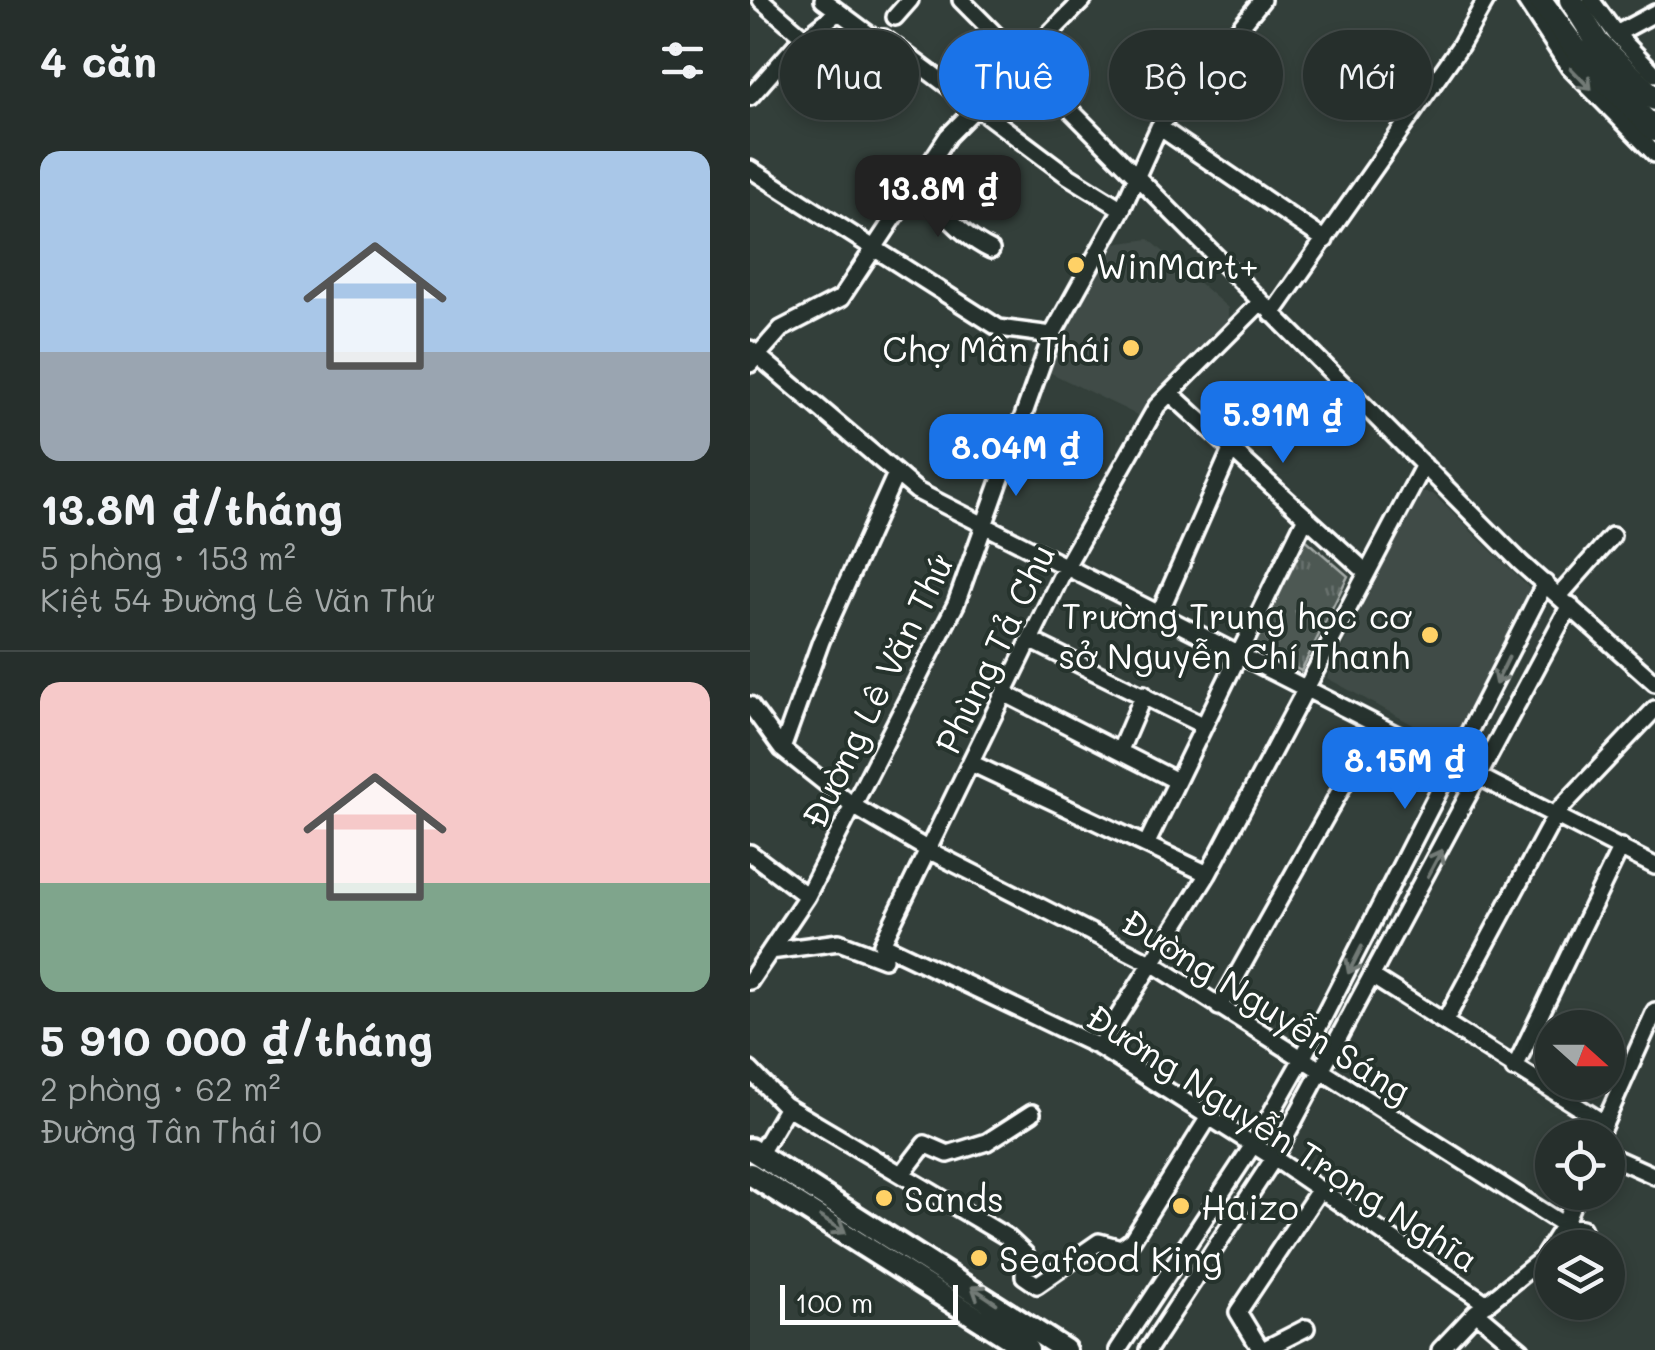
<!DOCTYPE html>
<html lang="vi">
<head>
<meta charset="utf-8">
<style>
	:root { --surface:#262f2c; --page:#2e3734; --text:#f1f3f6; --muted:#a4a9a9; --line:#424a48; --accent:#1a73e8 }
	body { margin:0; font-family:Mali,sans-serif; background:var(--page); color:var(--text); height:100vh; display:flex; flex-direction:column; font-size:38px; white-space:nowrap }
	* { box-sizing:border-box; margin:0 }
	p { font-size:32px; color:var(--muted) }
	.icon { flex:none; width:55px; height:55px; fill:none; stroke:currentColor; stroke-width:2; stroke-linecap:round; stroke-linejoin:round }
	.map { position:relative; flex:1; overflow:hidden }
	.panel { display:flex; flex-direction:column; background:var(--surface); width:750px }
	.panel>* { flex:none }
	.guide { position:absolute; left:30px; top:30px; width:725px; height:90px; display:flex; gap:20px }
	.needle { width:65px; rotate:111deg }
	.controls { position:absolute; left:785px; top:1010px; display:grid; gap:20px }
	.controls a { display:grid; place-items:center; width:90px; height:90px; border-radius:50%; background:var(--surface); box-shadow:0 5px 15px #0003,0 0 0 2px var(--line); font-size:50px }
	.scale { position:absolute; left:30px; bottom:25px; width:178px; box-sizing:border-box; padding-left:10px; border:5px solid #fff; border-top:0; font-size:28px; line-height:35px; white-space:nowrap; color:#fff; -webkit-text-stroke:8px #26332d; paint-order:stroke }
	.price { position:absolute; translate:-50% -85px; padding:0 22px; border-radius:20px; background:var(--accent); color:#fff; font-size:32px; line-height:65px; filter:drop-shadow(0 2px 5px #0008) }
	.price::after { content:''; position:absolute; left:50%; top:60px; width:30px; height:22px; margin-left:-15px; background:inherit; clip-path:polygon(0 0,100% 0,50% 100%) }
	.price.active { background:#222; color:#fff }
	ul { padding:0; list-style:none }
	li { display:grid; align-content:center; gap:20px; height:530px; padding:0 40px }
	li+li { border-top:2px solid var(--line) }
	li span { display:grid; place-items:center; height:310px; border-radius:20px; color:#555 }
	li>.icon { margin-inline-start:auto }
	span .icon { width:180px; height:180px; fill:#fffc; stroke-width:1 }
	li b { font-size:42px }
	h2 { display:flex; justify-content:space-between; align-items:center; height:120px; padding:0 40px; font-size:42px }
	.tag { padding:0 35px; border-radius:45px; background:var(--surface); box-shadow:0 5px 15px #0003,0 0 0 2px var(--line); font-size:35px; line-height:90px }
	.tag.active { background:var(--accent); color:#fff }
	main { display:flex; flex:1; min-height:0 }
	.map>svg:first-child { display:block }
	.built { fill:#404c47 }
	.park { fill:url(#park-tufts); stroke:#a6aca9; stroke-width:2.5 }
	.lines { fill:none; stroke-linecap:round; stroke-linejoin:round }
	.minor-casing { stroke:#fff; stroke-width:22 }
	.major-casing { stroke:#fff; stroke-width:28 }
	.highway-casing { stroke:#fff; stroke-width:30 }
	.minor { stroke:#26332d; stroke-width:15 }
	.major { stroke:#26332d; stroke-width:20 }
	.highway { stroke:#26332d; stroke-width:22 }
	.oneway { stroke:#727a76 }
	.poi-dot { fill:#ffd166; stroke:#26332d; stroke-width:4 }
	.labels { text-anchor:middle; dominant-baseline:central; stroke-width:8; stroke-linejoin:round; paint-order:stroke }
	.poi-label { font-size:35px; fill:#fff; stroke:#26332d; text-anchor:start }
	.street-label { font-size:35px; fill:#fff; stroke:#26332d }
</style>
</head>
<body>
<main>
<section class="panel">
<h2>4 căn<svg class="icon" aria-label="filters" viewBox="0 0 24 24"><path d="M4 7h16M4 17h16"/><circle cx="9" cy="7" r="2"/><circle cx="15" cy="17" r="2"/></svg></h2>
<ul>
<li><span style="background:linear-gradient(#a9c7e8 65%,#9aa5b1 0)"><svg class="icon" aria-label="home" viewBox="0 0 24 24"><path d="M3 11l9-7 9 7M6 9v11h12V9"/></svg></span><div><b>13.8M ₫/tháng</b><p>5 phòng · 153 m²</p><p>Kiệt 54 Đường Lê Văn Thứ</p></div></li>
<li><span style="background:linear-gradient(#f6c9c9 65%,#7fa58c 0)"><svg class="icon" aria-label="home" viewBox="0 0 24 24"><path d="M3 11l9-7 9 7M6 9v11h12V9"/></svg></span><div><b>5 910 000 ₫/tháng</b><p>2 phòng · 62 m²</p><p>Đường Tân Thái 10</p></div></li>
</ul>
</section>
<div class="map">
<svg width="905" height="1350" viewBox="0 0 905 1350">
	<defs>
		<pattern id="park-tufts" width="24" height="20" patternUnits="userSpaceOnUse" patternTransform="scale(2.5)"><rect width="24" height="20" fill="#4d5853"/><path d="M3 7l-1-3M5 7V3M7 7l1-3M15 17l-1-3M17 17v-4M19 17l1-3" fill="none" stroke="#68716d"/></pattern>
	</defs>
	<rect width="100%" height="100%" fill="#333f3a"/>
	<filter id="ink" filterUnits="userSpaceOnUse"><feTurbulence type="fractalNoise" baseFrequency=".01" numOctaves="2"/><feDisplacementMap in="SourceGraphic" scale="20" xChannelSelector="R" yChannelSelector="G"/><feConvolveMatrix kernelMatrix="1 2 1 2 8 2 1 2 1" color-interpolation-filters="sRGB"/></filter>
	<g filter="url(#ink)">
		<path class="built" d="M399,239l79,69v16l-89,92 -90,-44 23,-58 42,-70z
			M670,492l13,2 101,99 -78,155 -129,-70z"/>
		<path class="park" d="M553,537l45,39 -47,95 -48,-26z"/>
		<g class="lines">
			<defs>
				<path id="minor" d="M11,0l44,38
					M73,0l51,38h10l183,137 55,34
					M211,0l560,563 134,120
					M775,0l44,67 86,87
					M841,0l25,34 39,40
					M145,17l15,-17
					M866,34l39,-21
					M0,97l45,-51 43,-34
					M409,127l166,113
					M0,169l249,159 53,7
					M163,186c29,21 46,49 78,64
					M511,302l-104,104 -92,162 -183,376 217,103 175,111 213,146
					M522,314l188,-268 26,-46
					M0,349l167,142 738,375
					M0,364l31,-35 60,-31 107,-162 135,-136
					M421,394l194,177
					M809,596l53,-60
					M409,614l72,-164
					M280,640l174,86
					M254,693l173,88
					M0,705l32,44 73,58 75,44 225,114 409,260 18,3 9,20
					M32,749l39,-108 74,-165
					M370,750l24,-56
					M221,763l237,111
					M396,845l160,-328
					M0,853l57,43
					M20,951l69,-9 45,17
					M623,977l231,146
					M0,981l57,-85 149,-292 96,-269 70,-126 37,-82 103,-127
					M469,1007l158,-282
					M695,1021l112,-209 98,-103
					M349,1047l109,-173 216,-409
					M764,1069l107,-222
					M0,1070l34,35 223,132 18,17 -1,22 13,9 62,-43 22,6 11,-8 77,-123
					M848,1138l57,-127
					M9,1155l28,-48
					M858,1155l47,21
					M152,1174l23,-30 23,10 39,-12 45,-29
					M858,1281l3,7
					M726,1312l45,38
					M368,1350l135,-205 49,-86 243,-476
					M398,1350l126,-192 296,-553
					M511,1350l-23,-38 82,-123
					M513,1350l43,-22
					M690,1350l36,-38 67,-54 21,-33 13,-33"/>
				<path id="major" d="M0,1149l315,201
					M0,1174l278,176"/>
				<path id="highway" d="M790,0l41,56 74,74
					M821,0l27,43 57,56"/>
			</defs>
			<use href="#minor" class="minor-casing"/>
			<use href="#major" class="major-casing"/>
			<use href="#highway" class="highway-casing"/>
			<use href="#minor" class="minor"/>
			<use href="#major" class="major"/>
			<use href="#highway" class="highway"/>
		</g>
		<defs><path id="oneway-shaft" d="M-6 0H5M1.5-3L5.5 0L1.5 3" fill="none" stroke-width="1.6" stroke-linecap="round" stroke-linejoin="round" transform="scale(2.5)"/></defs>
		<g class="oneway">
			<use href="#oneway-shaft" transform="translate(831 79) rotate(46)"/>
			<use href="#oneway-shaft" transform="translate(752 671) rotate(116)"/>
			<use href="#oneway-shaft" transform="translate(685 863) rotate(-62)"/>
			<use href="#oneway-shaft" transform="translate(605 960) rotate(117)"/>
			<use href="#oneway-shaft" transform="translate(83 1225) rotate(32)"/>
			<use href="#oneway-shaft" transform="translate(234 1295) rotate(-146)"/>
		</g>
	</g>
	<g class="poi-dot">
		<circle cx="326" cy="265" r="10"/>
		<circle cx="381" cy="348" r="10"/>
		<circle cx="680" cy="635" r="10"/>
		<circle cx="134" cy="1198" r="10"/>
		<circle cx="431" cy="1206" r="10"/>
		<circle cx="229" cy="1258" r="10"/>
	</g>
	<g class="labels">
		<g class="poi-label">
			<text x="346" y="265">WinMart+</text>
			<text x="361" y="348" text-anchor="end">Chợ Mân Thái</text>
			<text x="660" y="615" text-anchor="end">Trường Trung học cơ<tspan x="660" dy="40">sở Nguyễn Chí Thanh</tspan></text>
			<text x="154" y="1198">Sands</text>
			<text x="451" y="1206">Haizo</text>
			<text x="249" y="1258">Seafood King</text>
		</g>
		<g class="street-label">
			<text transform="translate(244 648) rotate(-64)">Phùng Tả Chu</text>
			<text transform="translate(126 691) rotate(-64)">Đường Lê Văn Thứ</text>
			<text transform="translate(517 1005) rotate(32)">Đường Nguyễn Sáng</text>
			<text transform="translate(533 1137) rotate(33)">Đường Nguyễn Trọng Nghĩa</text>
		</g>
	</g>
</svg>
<div class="controls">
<a><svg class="needle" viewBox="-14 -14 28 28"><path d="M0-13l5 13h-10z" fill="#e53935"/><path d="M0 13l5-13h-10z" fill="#a4a9a9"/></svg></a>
<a><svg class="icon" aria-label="locate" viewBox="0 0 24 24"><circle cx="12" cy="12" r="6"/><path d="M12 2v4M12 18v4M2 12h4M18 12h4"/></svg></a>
<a><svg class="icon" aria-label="layers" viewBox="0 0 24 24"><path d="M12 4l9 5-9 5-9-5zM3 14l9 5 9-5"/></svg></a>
</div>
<div class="scale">100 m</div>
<b class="price active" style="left:188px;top:240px">13.8M ₫</b>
<b class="price" style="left:533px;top:466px">5.91M ₫</b>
<b class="price" style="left:266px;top:499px">8.04M ₫</b>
<b class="price" style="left:655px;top:812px">8.15M ₫</b>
<div class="guide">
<a class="tag">Mua</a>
<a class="tag active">Thuê</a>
<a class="tag">Bộ lọc</a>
<a class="tag">Mới</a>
</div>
</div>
</main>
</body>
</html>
